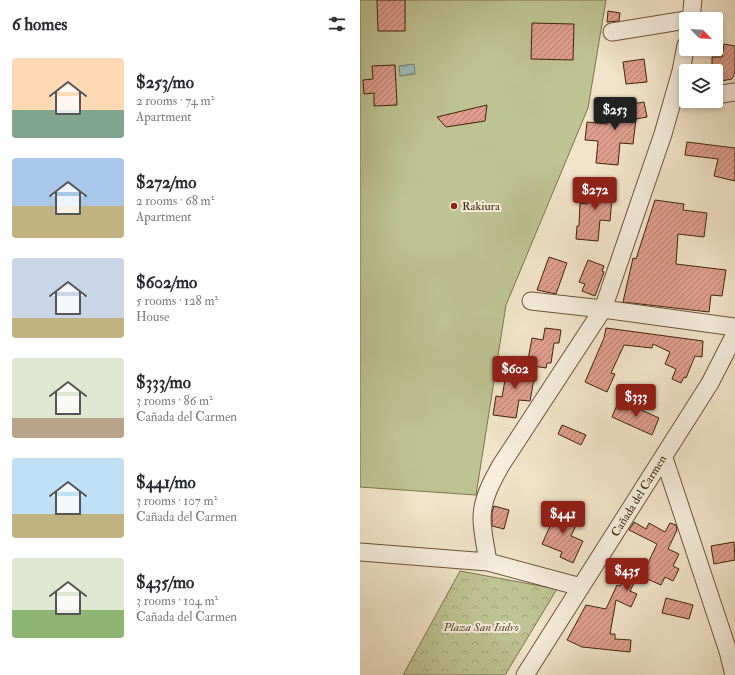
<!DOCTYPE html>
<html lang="en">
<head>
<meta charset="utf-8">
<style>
	:root { --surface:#fff; --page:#f2f2f3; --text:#2b2b33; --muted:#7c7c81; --accent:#8f2418 }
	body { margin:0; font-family:"IM FELL Double Pica",serif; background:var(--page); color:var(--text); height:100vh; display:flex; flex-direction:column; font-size:15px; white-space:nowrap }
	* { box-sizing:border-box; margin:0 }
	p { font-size:13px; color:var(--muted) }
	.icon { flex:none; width:22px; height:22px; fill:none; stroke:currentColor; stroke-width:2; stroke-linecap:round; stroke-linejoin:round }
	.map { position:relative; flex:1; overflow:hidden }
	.drawer { display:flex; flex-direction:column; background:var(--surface); width:360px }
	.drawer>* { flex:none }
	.needle { width:26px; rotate:115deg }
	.buttons { position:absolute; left:319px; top:12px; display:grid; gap:8px }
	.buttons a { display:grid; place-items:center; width:44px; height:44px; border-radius:4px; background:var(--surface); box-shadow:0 2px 6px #0003; font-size:20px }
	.price { position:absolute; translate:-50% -34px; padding:0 9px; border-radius:4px; background:var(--accent); color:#fff; font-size:13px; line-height:26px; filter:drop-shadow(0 1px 2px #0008) }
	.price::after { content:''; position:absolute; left:50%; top:24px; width:12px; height:9px; margin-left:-6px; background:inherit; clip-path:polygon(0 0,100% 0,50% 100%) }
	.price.active { background:#222; color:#fff }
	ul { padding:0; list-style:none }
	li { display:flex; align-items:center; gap:12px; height:100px; padding:0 12px }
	li span { display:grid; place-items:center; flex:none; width:112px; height:80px; border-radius:4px; color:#555 }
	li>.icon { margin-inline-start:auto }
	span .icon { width:48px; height:48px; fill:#fffc; stroke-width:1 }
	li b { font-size:17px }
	h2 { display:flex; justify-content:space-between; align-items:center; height:48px; padding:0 12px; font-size:17px }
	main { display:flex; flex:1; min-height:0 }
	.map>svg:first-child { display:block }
	.grass { fill:#bec394; stroke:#7e744e }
	.forest { fill:url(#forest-crowns); stroke:#7e744e }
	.water { fill:url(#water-waves); stroke:#758173 }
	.building { fill:url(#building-hatch); stroke:#3d2508 }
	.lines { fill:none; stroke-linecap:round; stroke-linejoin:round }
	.minor-casing { stroke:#6a5538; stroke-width:19 }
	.minor { stroke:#f6eddd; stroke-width:17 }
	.poi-dot { fill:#8f2418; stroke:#f6eddd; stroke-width:1.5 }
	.labels { text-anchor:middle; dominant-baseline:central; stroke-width:4; stroke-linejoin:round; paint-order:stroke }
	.poi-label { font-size:12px; fill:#3d2508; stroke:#f6eddd; text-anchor:start }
	.street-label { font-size:12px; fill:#3d2508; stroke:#f6eddd }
	.park-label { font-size:12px; font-style:italic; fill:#5d4c2b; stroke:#f6eddd }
</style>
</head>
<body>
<main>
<section class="drawer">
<h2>6 homes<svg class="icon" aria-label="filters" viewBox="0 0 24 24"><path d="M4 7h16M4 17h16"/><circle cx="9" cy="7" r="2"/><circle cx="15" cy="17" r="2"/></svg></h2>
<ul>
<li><span style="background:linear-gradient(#ffd9b3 65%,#7fa58c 0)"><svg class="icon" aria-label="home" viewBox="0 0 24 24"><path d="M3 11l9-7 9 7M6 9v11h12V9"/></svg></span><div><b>$253/mo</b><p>2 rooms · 74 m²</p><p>Apartment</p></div></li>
<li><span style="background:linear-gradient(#a9c7e8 60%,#c2b280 0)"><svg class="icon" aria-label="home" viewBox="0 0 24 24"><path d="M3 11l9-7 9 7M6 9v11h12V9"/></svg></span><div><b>$272/mo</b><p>2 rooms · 68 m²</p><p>Apartment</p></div></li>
<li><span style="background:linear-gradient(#c9d6e8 75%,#c2b280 0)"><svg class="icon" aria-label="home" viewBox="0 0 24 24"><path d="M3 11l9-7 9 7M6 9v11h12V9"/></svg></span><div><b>$602/mo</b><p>5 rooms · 128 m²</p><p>House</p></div></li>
<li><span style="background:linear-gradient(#dfe7d0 75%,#b9a48a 0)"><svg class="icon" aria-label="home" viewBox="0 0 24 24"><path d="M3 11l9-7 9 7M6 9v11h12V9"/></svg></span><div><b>$333/mo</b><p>3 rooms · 86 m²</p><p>Cañada del Carmen</p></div></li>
<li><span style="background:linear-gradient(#bfe0f5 70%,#c2b280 0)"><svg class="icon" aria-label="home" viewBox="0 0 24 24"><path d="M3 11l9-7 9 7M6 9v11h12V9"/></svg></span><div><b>$441/mo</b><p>3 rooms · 107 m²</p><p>Cañada del Carmen</p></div></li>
<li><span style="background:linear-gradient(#dfe7d0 65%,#8fb573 0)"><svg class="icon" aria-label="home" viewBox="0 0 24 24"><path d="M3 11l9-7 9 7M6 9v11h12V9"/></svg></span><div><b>$435/mo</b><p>3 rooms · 104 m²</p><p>Cañada del Carmen</p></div></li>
</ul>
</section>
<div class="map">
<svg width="375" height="675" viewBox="0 0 375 675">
	<defs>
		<pattern id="forest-crowns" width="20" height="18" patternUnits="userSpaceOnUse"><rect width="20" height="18" fill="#bec394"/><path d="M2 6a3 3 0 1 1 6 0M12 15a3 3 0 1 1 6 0" fill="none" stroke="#a4a77e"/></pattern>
		<pattern id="water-waves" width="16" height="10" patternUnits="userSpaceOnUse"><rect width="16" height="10" fill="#9bbeba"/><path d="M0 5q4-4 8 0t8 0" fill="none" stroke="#86a39e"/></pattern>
		<pattern id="building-hatch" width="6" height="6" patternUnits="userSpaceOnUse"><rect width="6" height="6" fill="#e09d8f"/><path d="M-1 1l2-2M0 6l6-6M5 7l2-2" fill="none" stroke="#b78073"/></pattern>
	</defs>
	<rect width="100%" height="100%" fill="#f1e4ca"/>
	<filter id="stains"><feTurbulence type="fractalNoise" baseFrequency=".005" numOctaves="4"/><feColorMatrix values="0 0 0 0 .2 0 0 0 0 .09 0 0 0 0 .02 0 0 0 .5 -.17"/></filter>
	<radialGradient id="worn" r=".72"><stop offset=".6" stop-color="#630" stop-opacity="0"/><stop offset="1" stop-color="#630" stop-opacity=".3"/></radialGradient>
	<path class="grass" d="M0,0h246l-18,108 -82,197 -30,190 -116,-8z"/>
	<path class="forest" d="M100,571l97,18 -52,86h-102z"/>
	<path class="water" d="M54,64l1,10 -15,2 -1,-10z"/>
	<path class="building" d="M17,0h28v31h-27z
		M248,11l12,2 -1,8 -12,1z
		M172,23l42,1 -1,36 -42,-1z
		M364,44l11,2v26l-3,7 -16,3v-11h-4v-14h10z
		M284,59l3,23 -21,2 -3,-22z
		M35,65l2,40 -23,1v-13l-10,1 -1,-14 10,-1 -1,-13z
		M284,102l3,15 -11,2 -3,25 -13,-1 -2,22 -22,-2 2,-22 -13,-1 2,-18 20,2 -2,-16z
		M127,105l-2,16 -39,6 -9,-10z
		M327,142l48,6v33l-21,-5 4,-17 -33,-4z
		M228,183l25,2 -3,36 -10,-1 -2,21 -22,-2 1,-13h2l1,-23 7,1z
		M295,200l29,4 -1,6 24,3 -3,24 -26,-3 -2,30 50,6 -4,26 -11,-1 -2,17 -86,-10 10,-44 3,1z
		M189,257l18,6 -11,31 -19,-4z
		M228,260l16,6 -2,5 2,1 -9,24 -13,-5 3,-7 -6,-2z
		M185,328l16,2 -2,13h-5l-3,20h-4l-1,5 -19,-3 5,-27 11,2z
		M246,328l97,13 -1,16 -7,-1 -9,22 -2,-1 -3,6 -9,-4 4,-10 -11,-5 5,-12 -17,-8 -1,4 -28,-3 -13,28 4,1 -8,18 -22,-10 19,-44z
		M148,363l28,5 -6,33 -11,-1 -3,18 -23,-3 3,-19 6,1z
		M259,400l40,18 -7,17 -40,-18z
		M202,425l24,10 -5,10 -23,-11z
		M134,506l15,4 -5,19 -12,-3v-14z
		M203,510l17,7 -9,19 12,5 -10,22 -13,-6 2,-5 -20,-8 9,-20 -8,-3 7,-8 10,4z
		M274,522l12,7 3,-6 16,9 5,-9 6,2 1,5 -9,19 11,5 -6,12 6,3 -6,12 -8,-4 -4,8 -23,-10 -8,16 7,3 -6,13 -15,-7 -6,34h5v5l16,1 -1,12 -48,-5 -15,-7 19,-35 20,4 11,-24 3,1 8,-16 3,2 6,-12 10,5 10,-21 -28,-14z
		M374,542l1,18 -21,4 -3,-18z
		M306,598l27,7 -4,14 -27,-6z"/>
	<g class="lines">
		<defs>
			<path id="minor" d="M331,19l2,-19
				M252,32l74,-12
				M356,95l19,-3
				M171,301l72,8 132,18
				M304,458l64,193 6,24
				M0,552l128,10 93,25
				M128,562c-2,-14 -6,-30 -6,-44 0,-19 10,-37 19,-53l102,-156 60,-175 18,-63 5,-26
				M165,675l185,-292 25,-49"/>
		</defs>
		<use href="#minor" class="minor-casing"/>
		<use href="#minor" class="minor"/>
	</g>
	<circle class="poi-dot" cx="94" cy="206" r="4"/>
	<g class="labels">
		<g class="poi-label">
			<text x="102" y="206">Rakiura</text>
		</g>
		<g class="street-label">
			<text transform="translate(279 496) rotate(-58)">Cañada del Carmen</text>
		</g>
		<g class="park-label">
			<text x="121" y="627">Plaza San Isidro</text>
		</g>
	</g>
	<rect width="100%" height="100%" filter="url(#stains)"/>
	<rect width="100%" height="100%" fill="url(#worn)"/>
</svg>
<div class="buttons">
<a><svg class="needle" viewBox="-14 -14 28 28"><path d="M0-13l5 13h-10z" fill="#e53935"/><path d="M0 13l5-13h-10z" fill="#7c7c81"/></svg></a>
<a><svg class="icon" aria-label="layers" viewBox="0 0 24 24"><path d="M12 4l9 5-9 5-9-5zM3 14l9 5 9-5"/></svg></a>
</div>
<b class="price active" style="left:255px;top:131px">$253</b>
<b class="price" style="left:235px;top:211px">$272</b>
<b class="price" style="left:155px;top:390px">$602</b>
<b class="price" style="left:276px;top:418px">$333</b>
<b class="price" style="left:203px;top:535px">$441</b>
<b class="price" style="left:267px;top:592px">$435</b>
</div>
</main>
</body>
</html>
